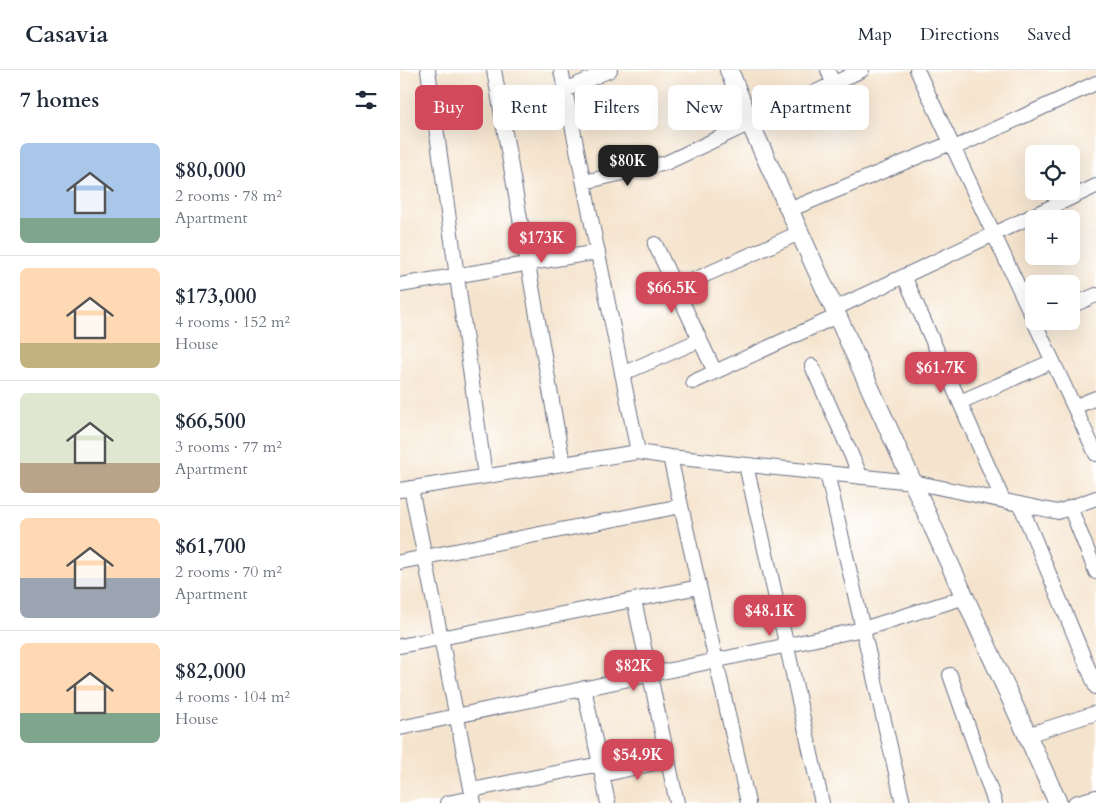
<!DOCTYPE html>
<html lang="en">
<head>
<meta charset="utf-8">
<style>
	:root { --surface:#fff; --page:#f6f6f7; --text:#1f2937; --muted:#747a83; --line:#e0e1e3; --accent:#d1495b }
	body { margin:0; font-family:Cardo,serif; background:var(--page); color:var(--text); height:100vh; display:flex; flex-direction:column; font-size:19px; white-space:nowrap }
	* { box-sizing:border-box; margin:0 }
	p { font-size:16px; color:var(--muted) }
	.icon { flex:none; width:28px; height:28px; fill:none; stroke:currentColor; stroke-width:2; stroke-linecap:round; stroke-linejoin:round }
	.map { position:relative; flex:1; overflow:hidden }
	.side { display:flex; flex-direction:column; background:var(--surface); width:400px }
	.side>* { flex:none }
	.banner { position:absolute; left:15px; top:15px; width:475px; height:45px; display:flex; gap:10px }
	.buttons { position:absolute; left:625px; top:75px; display:grid; gap:10px }
	.buttons a { display:grid; place-items:center; width:55px; height:55px; border-radius:8px; background:var(--surface); box-shadow:0 5px 20px #0002; font-size:25px }
	.price { position:absolute; translate:-50% -42px; padding:0 11px; border-radius:10px; background:var(--accent); color:#fff; font-size:16px; line-height:32px; filter:drop-shadow(0 1px 2px #0008) }
	.price::after { content:''; position:absolute; left:50%; top:30px; width:15px; height:11px; margin-left:-8px; background:inherit; clip-path:polygon(0 0,100% 0,50% 100%) }
	.price.active { background:#222; color:#fff }
	ul { padding:0; list-style:none }
	li { display:flex; align-items:center; gap:15px; height:125px; padding:0 20px }
	li+li { border-top:1px solid var(--line) }
	li span { display:grid; place-items:center; flex:none; width:140px; height:100px; border-radius:8px; color:#555 }
	li>.icon { margin-inline-start:auto }
	span .icon { width:60px; height:60px; fill:#fffc; stroke-width:1 }
	li b { font-size:21px }
	h2 { display:flex; justify-content:space-between; align-items:center; height:60px; padding:0 20px; font-size:21px }
	.tag { padding:0 18px; border-radius:8px; background:var(--surface); box-shadow:0 5px 20px #0002; font-size:18px; line-height:45px }
	.tag.active { background:var(--accent); color:#fff }
	header { display:flex; align-items:center; gap:30px; box-sizing:border-box; height:70px; padding:0 25px; background:var(--surface); border-bottom:1px solid var(--line) }
	header strong { font-size:24px }
	nav { display:flex; gap:28px; margin-inline-start:auto; font-size:18px }
	main { display:flex; flex:1; min-height:0 }
	.map>svg:first-child { display:block }
	.lines { fill:none; stroke-linecap:round; stroke-linejoin:round }
	.minor-casing { stroke:#676e85; stroke-width:16 }
	.tertiary-casing { stroke:#676e85; stroke-width:20 }
	.minor { stroke:#fff; stroke-width:14 }
	.tertiary { stroke:#fff; stroke-width:18 }
</style>
</head>
<body>
<header>
<strong>Casavia</strong>
<nav><a>Map</a><a>Directions</a><a>Saved</a></nav>
</header>
<main>
<section class="side">
<h2>7 homes<svg class="icon" aria-label="filters" viewBox="0 0 24 24"><path d="M4 7h16M4 17h16"/><circle cx="9" cy="7" r="2"/><circle cx="15" cy="17" r="2"/></svg></h2>
<ul>
<li><span style="background:linear-gradient(#a9c7e8 75%,#7fa58c 0)"><svg class="icon" aria-label="home" viewBox="0 0 24 24"><path d="M3 11l9-7 9 7M6 9v11h12V9"/></svg></span><div><b>$80,000</b><p>2 rooms · 78 m²</p><p>Apartment</p></div></li>
<li><span style="background:linear-gradient(#ffd9b3 75%,#c2b280 0)"><svg class="icon" aria-label="home" viewBox="0 0 24 24"><path d="M3 11l9-7 9 7M6 9v11h12V9"/></svg></span><div><b>$173,000</b><p>4 rooms · 152 m²</p><p>House</p></div></li>
<li><span style="background:linear-gradient(#dfe7d0 70%,#b9a48a 0)"><svg class="icon" aria-label="home" viewBox="0 0 24 24"><path d="M3 11l9-7 9 7M6 9v11h12V9"/></svg></span><div><b>$66,500</b><p>3 rooms · 77 m²</p><p>Apartment</p></div></li>
<li><span style="background:linear-gradient(#ffd9b3 60%,#9aa5b1 0)"><svg class="icon" aria-label="home" viewBox="0 0 24 24"><path d="M3 11l9-7 9 7M6 9v11h12V9"/></svg></span><div><b>$61,700</b><p>2 rooms · 70 m²</p><p>Apartment</p></div></li>
<li><span style="background:linear-gradient(#ffd9b3 70%,#7fa58c 0)"><svg class="icon" aria-label="home" viewBox="0 0 24 24"><path d="M3 11l9-7 9 7M6 9v11h12V9"/></svg></span><div><b>$82,000</b><p>4 rooms · 104 m²</p><p>House</p></div></li>
</ul>
</section>
<div class="map">
<svg width="696" height="733" viewBox="0 0 696 733">
	<rect width="100%" height="100%" fill="#fff"/>
	<filter id="ink" filterUnits="userSpaceOnUse"><feTurbulence type="fractalNoise" baseFrequency=".02" numOctaves="2"/><feDisplacementMap in="SourceGraphic" scale="10" xChannelSelector="R" yChannelSelector="G"/><feConvolveMatrix kernelMatrix="1 2 1 2 8 2 1 2 1" color-interpolation-filters="sRGB"/></filter>
	<filter id="wash" filterUnits="userSpaceOnUse"><feTurbulence type="fractalNoise" baseFrequency=".0096" numOctaves="4" result="noise"/><feDisplacementMap in="SourceGraphic" scale="20" xChannelSelector="R" yChannelSelector="G"/><feGaussianBlur stdDeviation="1.12" result="paint"/><feColorMatrix in="noise" values="0 0 0 0 0 0 0 0 0 0 0 0 0 0 0 0 0 1.4 0 .05"/><feComposite in="paint" operator="in"/></filter>
	<g filter="url(#wash)">
		<rect width="100%" height="100%" fill="#f5e4cd"/>
	</g>
	<g filter="url(#ink)">
		<g class="lines">
			<defs>
				<path id="minor" d="M28,0l57,406
					M94,0l69,394
					M161,0l77,382
					M428,0l5,14
					M517,0l117,250
					M165,20l45,-20
					M554,78l142,-65
					M184,112l82,-19 196,-93
					M389,140l162,-67
					M255,174l60,128
					M504,206l99,224
					M0,215l198,-33
					M276,218l123,-55
					M671,236l25,-11
					M434,239l262,-123
					M634,251l62,133
					M412,296l49,111
					M222,304l78,-34
					M293,312l144,-66
					M560,332l93,-41
					M674,337l22,-9
					M270,387l78,346
					M346,395l76,338
					M427,403l76,330
					M11,418l63,315
					M0,420l238,-38 32,5 243,25 145,30 38,-14
					M620,434l76,183
					M670,437l26,65
					M0,492l281,-56
					M234,530l43,203
					M0,576l299,-59
					M550,605l45,128
					M184,618l24,115
					M0,658l463,-99 102,-32
					M627,665l69,-22
					M202,705l66,-15
					M72,720l128,-26
					M47,733l26,-5
					M675,733l21,-6"/>
				<path id="tertiary" d="M329,0l21,53 308,680"/>
			</defs>
			<use href="#minor" class="minor-casing"/>
			<use href="#tertiary" class="tertiary-casing"/>
			<use href="#minor" class="minor"/>
			<use href="#tertiary" class="tertiary"/>
		</g>
	</g>
</svg>
<div class="buttons">
<a><svg class="icon" aria-label="locate" viewBox="0 0 24 24"><circle cx="12" cy="12" r="6"/><path d="M12 2v4M12 18v4M2 12h4M18 12h4"/></svg></a>
<a>+</a>
<a>−</a>
</div>
<b class="price active" style="left:228px;top:117px">$80K</b>
<b class="price" style="left:142px;top:194px">$173K</b>
<b class="price" style="left:272px;top:244px">$66.5K</b>
<b class="price" style="left:541px;top:324px">$61.7K</b>
<b class="price" style="left:370px;top:567px">$48.1K</b>
<b class="price" style="left:234px;top:622px">$82K</b>
<b class="price" style="left:238px;top:711px">$54.9K</b>
<div class="banner">
<a class="tag active">Buy</a>
<a class="tag">Rent</a>
<a class="tag">Filters</a>
<a class="tag">New</a>
<a class="tag">Apartment</a>
</div>
</div>
</main>
</body>
</html>
